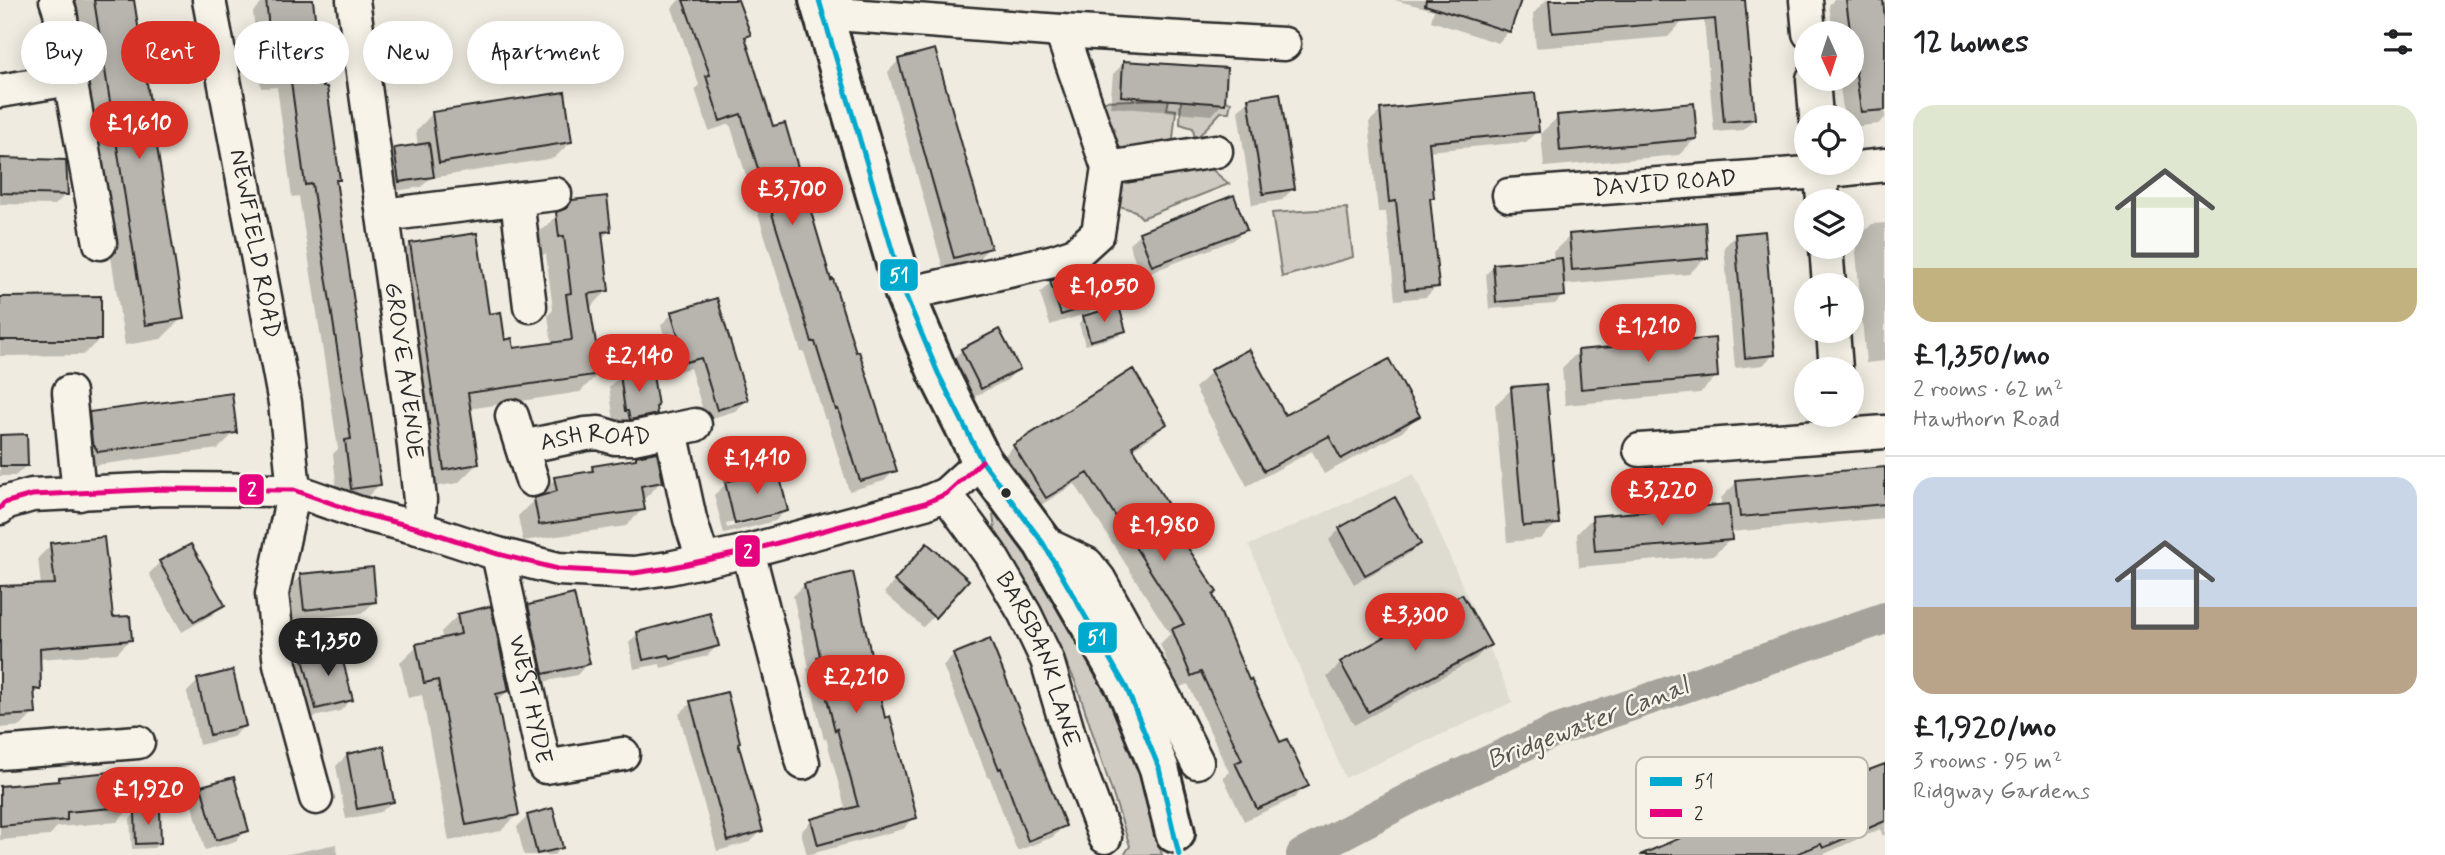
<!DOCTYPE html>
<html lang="en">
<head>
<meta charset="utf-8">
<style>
	:root { --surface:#fff; --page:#f6f6f6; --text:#202124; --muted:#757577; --line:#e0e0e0; --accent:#d93025 }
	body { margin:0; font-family:Mynerve,sans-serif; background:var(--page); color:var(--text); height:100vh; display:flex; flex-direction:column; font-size:26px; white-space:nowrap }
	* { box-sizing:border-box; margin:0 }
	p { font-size:23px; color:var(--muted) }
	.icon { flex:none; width:38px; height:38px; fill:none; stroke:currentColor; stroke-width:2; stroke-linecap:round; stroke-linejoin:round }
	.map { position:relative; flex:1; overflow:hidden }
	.sheet { display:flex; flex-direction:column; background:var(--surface); width:560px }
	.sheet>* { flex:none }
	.banner { position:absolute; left:21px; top:21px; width:665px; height:63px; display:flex; gap:14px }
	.needle { width:46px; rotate:177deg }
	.controls { position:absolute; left:1794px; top:21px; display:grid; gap:14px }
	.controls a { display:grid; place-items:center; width:70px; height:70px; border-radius:50%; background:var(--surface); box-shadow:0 4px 18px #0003; font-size:35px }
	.price { position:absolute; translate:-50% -60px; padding:0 16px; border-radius:24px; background:var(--accent); color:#fff; font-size:23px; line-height:46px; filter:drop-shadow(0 2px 4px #0008) }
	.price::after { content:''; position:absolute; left:50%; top:42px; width:21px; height:16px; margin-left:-10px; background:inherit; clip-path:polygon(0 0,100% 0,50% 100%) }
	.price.selected { background:#222; color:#fff }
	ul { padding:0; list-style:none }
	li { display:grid; align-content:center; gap:14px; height:371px; padding:0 28px }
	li+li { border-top:2px solid var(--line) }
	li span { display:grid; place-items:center; height:217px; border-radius:21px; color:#555 }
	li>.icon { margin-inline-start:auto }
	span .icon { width:126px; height:126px; fill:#fffc; stroke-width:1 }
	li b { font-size:30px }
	h2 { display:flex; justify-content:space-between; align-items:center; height:84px; padding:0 28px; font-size:30px }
	.tag { padding:0 24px; border-radius:32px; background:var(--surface); box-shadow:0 4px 18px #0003; font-size:24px; line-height:63px }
	.tag.selected { background:var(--accent); color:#fff }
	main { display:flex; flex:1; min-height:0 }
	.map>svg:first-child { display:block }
	.built { fill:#dedbd1 }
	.green { fill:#cfcbc2; stroke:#7d7b76; stroke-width:2 }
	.shadow { fill:#0003; fill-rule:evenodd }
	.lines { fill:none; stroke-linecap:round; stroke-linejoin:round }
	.canal { stroke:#a4a29a; stroke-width:32 }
	.building { fill:#b8b5ae; stroke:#2b2b2b; stroke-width:2 }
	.minor-casing { stroke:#2b2b2b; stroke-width:37 }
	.tertiary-casing { stroke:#2b2b2b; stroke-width:44 }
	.minor { stroke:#f7f3e8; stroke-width:32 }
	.tertiary { stroke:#f7f3e8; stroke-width:38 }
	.bus-1-casing { stroke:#f7f3e8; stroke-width:10 }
	.bus-2-casing { stroke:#f7f3e8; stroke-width:10 }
	.bus-1 { stroke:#00a9ce; stroke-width:5 }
	.bus-2 { stroke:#e5007d; stroke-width:5 }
	.bus-dot { fill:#2b2b2b; stroke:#f7f3e8; stroke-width:2.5 }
	.labels { text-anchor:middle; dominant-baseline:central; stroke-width:5; stroke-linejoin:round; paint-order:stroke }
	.street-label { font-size:24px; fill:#2b2b2b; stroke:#f7f3e8 }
	.water-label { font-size:26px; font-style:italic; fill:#555552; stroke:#f7f3e8 }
	.key { fill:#f7f3e8; stroke:#bab7af; stroke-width:2 }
	.key-label { font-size:19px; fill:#2b2b2b }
	.line-badge { stroke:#f7f3e8; stroke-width:2.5 }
	.badge-label { font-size:19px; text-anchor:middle; font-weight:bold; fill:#fff }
</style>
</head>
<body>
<main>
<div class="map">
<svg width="1885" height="855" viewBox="0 0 1885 855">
	<rect width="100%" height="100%" fill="#efebe0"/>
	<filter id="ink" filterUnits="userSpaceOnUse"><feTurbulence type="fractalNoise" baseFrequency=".0143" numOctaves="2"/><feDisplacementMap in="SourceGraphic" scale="14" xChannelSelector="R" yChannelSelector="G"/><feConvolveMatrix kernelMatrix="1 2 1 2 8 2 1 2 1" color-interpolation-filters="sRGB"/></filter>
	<g filter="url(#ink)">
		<path class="built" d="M1414,474l99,228 -168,76 -96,-233z"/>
		<path class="green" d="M1169,99l-2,10 9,1 -3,29 -4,6 -45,5 -14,-9 -10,-40z
			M1181,99l50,3 -2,10h-8l-26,28 -2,-12 -13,-4z
			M1209,167l20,17 -87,34 -7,-7 -16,-5 -5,-9 6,-17z
			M1347,208l6,49 -71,20 -10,-64z
			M999,511c48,71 103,155 131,235 13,36 22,73 32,109h-38l6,-9 -54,-163 -37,-77 -44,-76 -2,-15z"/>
		<path class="shadow" d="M70,0h53l59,318 -21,21 -36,6z
			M265,0h47l10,89 16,90 -3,3 44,303 -13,13 -28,3 -5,-47 5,-5 -39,-253 -7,1 -15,-110 -16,1 -8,-76z
			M679,0h57l13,35 -5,5 28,89 58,153 65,188 -11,11 -35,10 -22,-72 -2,1 -21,-68h-3l-71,-228 -21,7 -14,-42 4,-4 -27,-77z
			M1394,0h125l-10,31 -11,12 -67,-22 3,-11z
			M1546,0h137l1,20 -16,17 -132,11 -3,-34z
			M1713,0h30l11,119 -11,11 -29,2 -11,-123z
			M1834,0h47l4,33v85l-7,6 -26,3v-10h-8l-5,-38h13v-46h-19l-4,-28z
			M899,60l90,188 -11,11 -35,9 -55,-196z
			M1124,63l99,40 -11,12 -102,-8 3,-33z
			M1249,100l44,89 -11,11 -30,5 -14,-94z
			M1381,111l156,20 -11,11 -98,9 4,46 -4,4 9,85 -11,11 -31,3 -9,-88h-8l-9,-90z
			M432,114l139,28 -17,16 -123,20 -10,9 -32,5 -5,-31 11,-11 23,-3 -2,-16z
			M1558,117l137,22 -16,16 -135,12 -3,-34z
			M0,159l66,35 -11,11 -55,-1z
			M573,202l37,28 -9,9 6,52 -18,18 10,64 -19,19 -112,17 9,55 -19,19 -32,5 -34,-225 19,-19 76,72 17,26 8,8 40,-5 -4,-30 5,-5 -7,-56 -6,1 -2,-22z
			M1885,223v138l-19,2 -11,-122 17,-17z
			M1245,229l-11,11 -93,36 -12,-32 11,-11z
			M1736,235l38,119 -11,11 -28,3 -11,-121z
			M1570,236l136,21 -17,17 -127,11 1,10 -8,9 -66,5 -3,-35 8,-8 60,-6 -1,-8z
			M1051,282l49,20 -16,15 40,14 -5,5 -34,9 -6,-22 9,-10 -38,12 -10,-32z
			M0,298l100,41 -17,16 -83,1z
			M672,314l74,86 -11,11 -29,9 -16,-52 -15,4 -14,-47z
			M962,350l56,19 -11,11 -37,19 -19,-38z
			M1578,352l138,25 -16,16 -135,12 -3,-37z
			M1211,372l73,46 134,-2 -16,16 -78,42 -12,-23 -65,35 -52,-98z
			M620,376l35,38 -11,11 -25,5 -1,-9h-4l-5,-34z
			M1512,389l45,134 -17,16 -33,3 -12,-137z
			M90,414l145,18 -17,17 -137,18 -7,-37z
			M1165,424l-13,13 -20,12 147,295 28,41 -13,13 -50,23 -21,-44 6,-5 -41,-88 -10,4 -18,-44 10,-10 -95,-150 -42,26 -32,-51 13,-13z
			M0,437l27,28 -12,11h-15z
			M637,458l24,24 -16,16 -4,1 2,10 -17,17 -103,15 -5,-25 17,-17 4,-1v-3l16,-16 31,-5 7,-7 40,-6z
			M1885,469v49l-155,14 1,7 -17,16 -135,12 -2,-33 16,-17 128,-11v-8l16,-16z
			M726,484l60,26 -11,11 -51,13 -10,-39zM775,512v4l-48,12 -1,-4z
			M1340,529l78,15 -11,11 -53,29 -25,-44z
			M51,545l79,95 -13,13 -78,6 1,30 -7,7 1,17 -13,13 -21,2v-140l41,-2 -3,-28z
			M916,557l18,59 -11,11 -39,-34z
			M160,562l63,42 -11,11 -30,17 -33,-58z
			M301,576l73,26 -11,11 -70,7 -3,-33z
			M804,585l80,135 31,97 -12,12 -96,26 -6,-23 11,-12 34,-9 -20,-73 -2,2 -17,-71 2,-2 -16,-71z
			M529,606l59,57 -11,12 -45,9 -14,-67z
			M458,615l50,76 -12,11 21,113 -16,16 -52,10 -27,-146 -14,3 -8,-36 17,-16 26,-6 -2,-8z
			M638,633l79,13 -10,10 -46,12 -1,-4 -26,5 -5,-26z
			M1489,645l-14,14 -121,66 -27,-48 14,-14z
			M954,655l110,171 -11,11 -36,14 -27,-73h-2l-45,-112z
			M303,657l48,43 -11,11 -35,8 -13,-51z
			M198,681l46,45 -11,11 -34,8 -12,-53z
			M691,703l45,40 26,88 -12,11 -33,9 -38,-137z
			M347,755l46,46 -12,11 -35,7 -10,-53z
			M1885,765v69l-2,2 -3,-7 -58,26h-178l60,-25 7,-7 65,-18z
			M60,779l73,26 -16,17 -60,5 -8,9 -49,4v-52l55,-5z
			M202,788l45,42 -11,11 -31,9 -14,-51z
			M135,813l25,29 -6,6 -22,1 -2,-30z
			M528,816l33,32 -7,7h-30l-7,-28z
			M336,844l2,11h-54z"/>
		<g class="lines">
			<path class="canal" d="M1302,855l116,-61 135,-62 332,-114"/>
		</g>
		<path class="building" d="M94,0h40l50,319 -39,6z
			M266,0h47l10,87h4l13,93h-4l45,305 -30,4 -6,-49 6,-1 -39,-255 -7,1 -15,-111 -16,2z
			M683,0h55l13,35 -6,2 28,89 12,-3 46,157 2,-1 23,73 3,-1 38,120 -37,10 -22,-72 -2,1 -21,-68h-3l-71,-228 -21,7 -14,-45 4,-1z
			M1426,0h95l-11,32 -85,-27z
			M1549,0h196l10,119 -31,3 -9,-103 -163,14z
			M1846,0h37l2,19v91l-24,2z
			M935,49l56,199 -37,10 -56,-199z
			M1123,61l104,7 -2,36 -104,-8z
			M565,92l7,50 -133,21 -7,-51z
			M1280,93l15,96 -32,5 -15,-96z
			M1535,93l4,39 -110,10 5,56h-4l9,89 -34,3 -9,-89 -7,1 -9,-93z
			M1694,103l3,36 -137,12 -3,-36z
			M429,143l5,34 -35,5 -5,-34z
			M0,158l66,2 2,35 -68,-2z
			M1234,195l13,35 -95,36 -13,-34z
			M607,196l4,35 -9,1 7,59 -21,3 13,80 -133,19 11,71 -35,6 -34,-227 67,-10 12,81 12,-2 4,28 7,-2 2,10 58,-8 -6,-46 5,-1 -7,-57 -5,1 -3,-25 11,-4 5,-8z
			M1705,222l3,36 -136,12 -3,-36z
			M1765,231l10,124 -30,3 -10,-124z
			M1562,258l3,38 -69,6 -3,-38z
			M1091,265l11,37 -41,13 -11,-34 31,-10z
			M101,296v44h-101v-43z
			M717,298l31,102 -31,10 -16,-52 -15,4 -15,-50z
			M1119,306l7,25 -36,10 -7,-25z
			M999,329l21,40 -39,20 -20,-40z
			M1715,338l3,39 -137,12 -3,-39z
			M1249,349l36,66 104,-56 31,57 -79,43 -12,-23 -65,35 -54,-101z
			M652,369l6,37 -2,1 1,7 -27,6 -2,-9h-3l-5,-37z
			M1133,369l34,55 -35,22 46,75 -5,4 44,67 -4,3 36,85 2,-1 29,63 7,-3 22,47 -52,23 -22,-46 7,-3 -41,-88 -10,4 -19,-47 12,-5 -96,-151 -42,25 -33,-53z
			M1546,384l13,140 -36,2 -12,-139z
			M232,393l5,40 -139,19 -6,-10 -3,-30z
			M27,434l1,32h-28v-31z
			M657,452l6,30 -22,4 4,24 -106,15 -5,-27 23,-7 -3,-14 39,-6 -1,-5 44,-7v-3z
			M1885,467v37l-145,13 -4,-37z
			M778,469l10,42 -53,13 -10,-42z
			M1395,497l26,47 -56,31 -26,-47z
			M1729,504l3,36 -137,11 -3,-35z
			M104,537l9,80 17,-1 2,24 -92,8 1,42 -7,-1 2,25 -36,2v-130l55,-2 -5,-41z
			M927,543l42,37 -34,38 -41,-37z
			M191,544l34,61 -31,17 -35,-61z
			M373,567l3,35 -72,8 -4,-36z
			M853,572l32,146 5,-2 27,102 -99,27 -7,-26 47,-13 -21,-77 -2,2 -18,-74 3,-1 -16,-72z
			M574,594l16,70 -47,10 -15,-69z
			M1462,594l29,51 -123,67 -28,-50z
			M491,606l18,85 -13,3 23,121 -53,10 -28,-145 -14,3 -8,-39 45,-10 -4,-20z
			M710,613l9,33 -48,13 -2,-4 -26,5 -6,-28z
			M990,639l76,187 -38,15 -27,-73 -2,1 -46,-115z
			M339,646l14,54 -37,9 -14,-54z
			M233,670l13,56 -36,9 -13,-56z
			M727,692l13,50 -2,1 25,88 -35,10 -38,-140z
			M384,746l10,56 -37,7 -10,-55z
			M1885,764v57l-62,27 -2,-4 -27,11h-154l71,-30 -1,-4 64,-25 3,7 82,-36 2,6z
			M132,770l3,36 -68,6v8l-67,6v-40l59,-5v-4z
			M234,777l15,54 -33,9 -15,-54z
			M553,808l10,40 -26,6 -10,-39z
			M160,810l1,33 -25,1 -1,-32z"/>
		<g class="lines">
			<defs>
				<g id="minor">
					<path d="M56,0l4,12 10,67 30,164"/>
					<path id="s1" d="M209,0l76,403 9,87 -22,104 8,71 36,133"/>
					<path id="s2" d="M353,0l57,410 10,90 -2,28"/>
					<path d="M1806,0l3,33"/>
					<path d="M823,13l238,18 223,13"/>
					<path d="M1813,79l3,38"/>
					<path d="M0,91l70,-12"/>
					<path d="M1820,163l3,38"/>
					<path d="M1108,168l108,-17"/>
					<path id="s3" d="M1509,195l311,-23 65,-7"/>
					<path d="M517,200l13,106"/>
					<path d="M383,215l172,-21"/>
					<path d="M1826,247l3,38"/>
					<path d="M905,294l149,-33 21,-7 23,-21 10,-65 -47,-137"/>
					<path d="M1833,331l3,38"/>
					<path d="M69,392l10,102"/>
					<path d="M512,416l20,64"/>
					<path d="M671,431l19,88 13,41"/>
					<path id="s4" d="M522,447l64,-13 13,-1 16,5h18l62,-13"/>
					<path d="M1640,450l245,-18"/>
					<path id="s5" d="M946,494l44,60 35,60 22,46 30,102 28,75"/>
					<path d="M0,508l4,-5 28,-8 132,-6 130,1 65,23 59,15 80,26 60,15 76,4 35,-5 79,-17 177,-48 21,-9 36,-33"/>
					<path d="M1043,543l44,21 12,15 67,121 31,62"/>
					<path d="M748,551l55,212"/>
					<path id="s6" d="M498,554l47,213 78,-13"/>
					<path d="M0,753l138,-11"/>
				</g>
				<path id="tertiary" d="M819,0l86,294 33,79 44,88 61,82 83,144 33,81 16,65"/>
			</defs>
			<use href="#minor" class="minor-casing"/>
			<use href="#tertiary" class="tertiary-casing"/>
			<use href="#minor" class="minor"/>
			<use href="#tertiary" class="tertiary"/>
			<defs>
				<path id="bus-1" d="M819,0l86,294 33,79 44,88 61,82 83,144 33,81 20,87"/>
				<path id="bus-2" d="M0,508l4,-5 28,-8 132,-6 130,1 65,23 59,15 80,26 60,15 76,4 35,-5 79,-17 177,-48 21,-9 36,-33"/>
			</defs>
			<use href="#bus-1" class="bus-1-casing"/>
			<use href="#bus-2" class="bus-2-casing"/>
			<use href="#bus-1" class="bus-1"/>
			<use href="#bus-2" class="bus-2"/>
		</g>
	</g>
	<circle class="bus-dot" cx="1006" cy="493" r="6"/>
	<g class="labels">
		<g class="street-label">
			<text stroke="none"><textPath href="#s3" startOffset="156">DAVID ROAD</textPath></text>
			<text stroke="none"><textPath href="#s1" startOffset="248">NEWFIELD ROAD</textPath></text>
			<text stroke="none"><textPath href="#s2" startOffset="374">GROVE AVENUE</textPath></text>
			<text stroke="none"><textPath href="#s4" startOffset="75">ASH ROAD</textPath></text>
			<text stroke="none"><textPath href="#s5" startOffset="191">BARSBANK LANE</textPath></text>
			<text stroke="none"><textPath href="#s6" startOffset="149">WEST HYDE</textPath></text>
		</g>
		<g class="water-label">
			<text transform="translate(1588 724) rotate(-21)">Bridgewater Canal</text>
		</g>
	</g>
	<rect x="1636" y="757" width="232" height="81" rx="10" class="key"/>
	<rect x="1650" y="777" width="32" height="9" fill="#00a9ce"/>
	<rect x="1650" y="809" width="32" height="8" fill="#e5007d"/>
	<g class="key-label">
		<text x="1694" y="788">51</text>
		<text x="1694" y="820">2</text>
	</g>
	<g class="line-badge">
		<rect x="879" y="258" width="40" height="34" rx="7" fill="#00a9ce"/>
		<rect x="238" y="473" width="27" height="33" rx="7" fill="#e5007d"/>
		<rect x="734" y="534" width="27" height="34" rx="7" fill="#e5007d"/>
		<rect x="1077" y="621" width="41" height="33" rx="7" fill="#00a9ce"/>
	</g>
	<g class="badge-label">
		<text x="899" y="282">51</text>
		<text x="252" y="496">2</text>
		<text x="748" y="558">2</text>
		<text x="1097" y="644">51</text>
	</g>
</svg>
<div class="controls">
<a><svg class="needle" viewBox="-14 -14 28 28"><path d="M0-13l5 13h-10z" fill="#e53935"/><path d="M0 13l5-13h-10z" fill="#757577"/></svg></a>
<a><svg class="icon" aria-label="locate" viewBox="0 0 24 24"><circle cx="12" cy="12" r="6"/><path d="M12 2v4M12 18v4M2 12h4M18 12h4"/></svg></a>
<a><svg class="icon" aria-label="layers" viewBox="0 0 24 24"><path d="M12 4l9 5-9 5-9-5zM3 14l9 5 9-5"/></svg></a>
<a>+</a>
<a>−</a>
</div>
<b class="price" style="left:139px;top:161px">£1,610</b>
<b class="price" style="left:792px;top:227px">£3,700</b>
<b class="price" style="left:1104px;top:324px">£1,050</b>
<b class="price" style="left:1648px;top:364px">£1,210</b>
<b class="price" style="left:639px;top:394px">£2,140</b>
<b class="price" style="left:757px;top:496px">£1,410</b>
<b class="price" style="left:1662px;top:528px">£3,220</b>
<b class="price" style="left:1164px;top:563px">£1,980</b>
<b class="price" style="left:1415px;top:653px">£3,300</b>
<b class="price selected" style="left:328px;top:678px">£1,350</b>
<b class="price" style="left:856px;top:715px">£2,210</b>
<b class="price" style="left:148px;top:827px">£1,920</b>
<div class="banner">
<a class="tag">Buy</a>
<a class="tag selected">Rent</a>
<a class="tag">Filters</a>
<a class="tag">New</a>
<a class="tag">Apartment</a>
</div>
</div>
<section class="sheet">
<h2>12 homes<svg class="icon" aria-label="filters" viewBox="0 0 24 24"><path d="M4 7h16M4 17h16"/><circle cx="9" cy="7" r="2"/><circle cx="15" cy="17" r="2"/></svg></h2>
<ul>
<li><span style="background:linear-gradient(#dfe7d0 75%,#c2b280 0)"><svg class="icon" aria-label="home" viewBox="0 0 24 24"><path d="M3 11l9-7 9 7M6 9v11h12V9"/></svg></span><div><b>£1,350/mo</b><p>2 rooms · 62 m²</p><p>Hawthorn Road</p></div></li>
<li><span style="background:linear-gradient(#c9d6e8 60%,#b9a48a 0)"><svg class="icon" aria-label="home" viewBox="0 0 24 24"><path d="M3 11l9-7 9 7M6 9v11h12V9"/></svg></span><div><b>£1,920/mo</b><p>3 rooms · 95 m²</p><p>Ridgway Gardens</p></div></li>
</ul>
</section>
</main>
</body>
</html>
